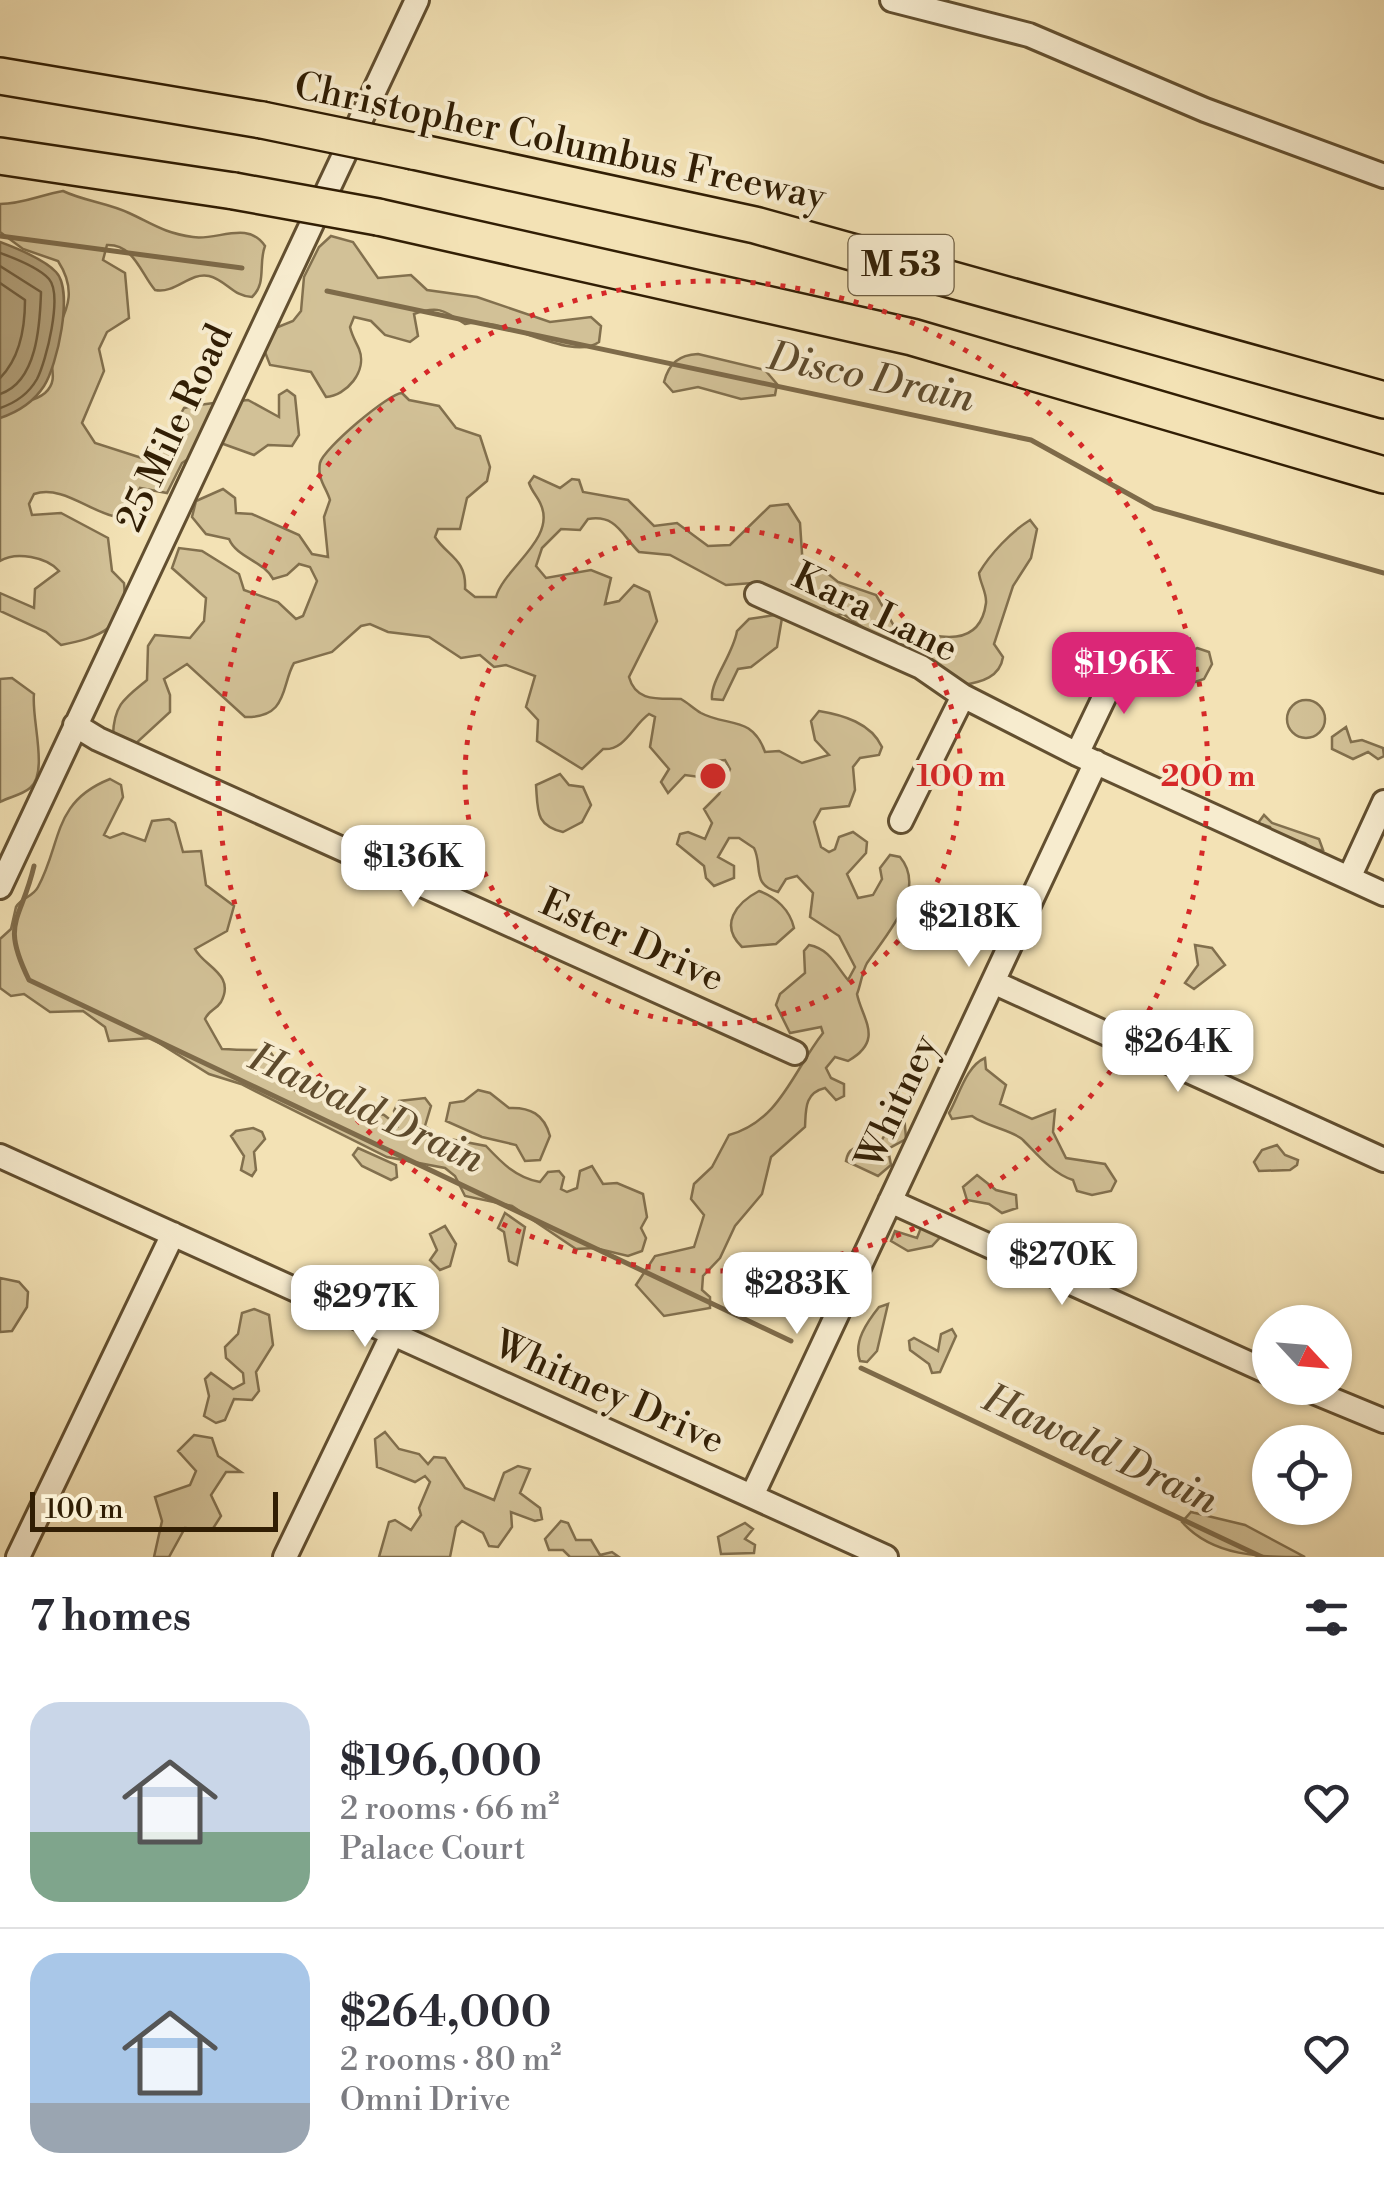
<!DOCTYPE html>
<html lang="en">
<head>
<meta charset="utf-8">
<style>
	:root { --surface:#fff; --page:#f2f2f3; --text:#2b2b33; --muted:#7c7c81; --line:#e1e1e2; --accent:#db2777 }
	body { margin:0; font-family:"Libre Bodoni",serif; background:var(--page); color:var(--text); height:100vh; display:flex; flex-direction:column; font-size:38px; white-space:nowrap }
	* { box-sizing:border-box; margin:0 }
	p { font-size:32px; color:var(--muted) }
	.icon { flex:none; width:55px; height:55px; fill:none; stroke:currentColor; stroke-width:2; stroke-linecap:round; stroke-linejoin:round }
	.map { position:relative; height:1557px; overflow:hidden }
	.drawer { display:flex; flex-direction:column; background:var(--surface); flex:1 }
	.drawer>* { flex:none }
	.needle { width:65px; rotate:116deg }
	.fabs { position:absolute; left:1252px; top:1305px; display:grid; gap:20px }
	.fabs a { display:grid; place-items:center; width:100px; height:100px; border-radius:50%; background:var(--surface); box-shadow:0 2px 8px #0004; font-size:50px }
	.scale { position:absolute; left:30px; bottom:25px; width:248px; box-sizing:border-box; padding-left:10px; border:5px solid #311e04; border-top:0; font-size:28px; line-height:35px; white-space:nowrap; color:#311e04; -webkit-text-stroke:8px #f7eccf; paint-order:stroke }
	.price { position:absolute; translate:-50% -85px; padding:0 22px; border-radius:20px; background:#fff; color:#222; font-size:32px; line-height:65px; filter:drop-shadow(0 2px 5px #0008) }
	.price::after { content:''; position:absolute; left:50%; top:60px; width:30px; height:22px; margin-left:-15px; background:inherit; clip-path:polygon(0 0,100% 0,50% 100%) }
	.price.selected { background:var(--accent); color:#fff }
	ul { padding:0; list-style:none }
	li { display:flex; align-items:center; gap:30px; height:250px; padding:0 30px }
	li+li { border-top:2px solid var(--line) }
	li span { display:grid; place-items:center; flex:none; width:280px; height:200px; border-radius:30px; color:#555 }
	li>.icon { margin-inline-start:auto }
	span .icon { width:120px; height:120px; fill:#fffc; stroke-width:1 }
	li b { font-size:42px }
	h2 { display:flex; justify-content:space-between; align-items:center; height:120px; padding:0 30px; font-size:42px }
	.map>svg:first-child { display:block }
	.green { fill:#d2c197; stroke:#82704e; stroke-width:2.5 }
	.water { fill:#b19f79; stroke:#7e6b4a; stroke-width:2.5 }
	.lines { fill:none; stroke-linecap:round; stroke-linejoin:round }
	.shore { stroke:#715e3e; stroke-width:2.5 }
	.stream { stroke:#7e6b4a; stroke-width:5 }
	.minor-casing { stroke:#624f30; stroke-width:28 }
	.highway-casing { stroke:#311e04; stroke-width:40 }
	.minor { stroke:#f7eccf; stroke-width:22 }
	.highway { stroke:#f3e2b5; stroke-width:35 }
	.highway-bridge-casing { stroke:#311e04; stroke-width:40; stroke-linecap:butt }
	.highway-bridge { stroke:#f3e2b5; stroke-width:35 }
	.ring { fill:none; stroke:#d62828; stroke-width:5; stroke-dasharray:5 10 }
	.labels { text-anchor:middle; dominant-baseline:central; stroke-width:8; stroke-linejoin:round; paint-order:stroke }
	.shield { fill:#f7eccf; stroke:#6c5c41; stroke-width:2.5 }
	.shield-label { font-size:35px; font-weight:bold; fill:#311e04 }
	.street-label { font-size:38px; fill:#311e04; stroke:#f7eccf }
	.water-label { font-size:40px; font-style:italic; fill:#5e4b2d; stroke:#f7eccf }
	.centre { fill:#d62828; stroke:#f7eccf; stroke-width:5 }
	.ring-label { font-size:30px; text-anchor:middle; font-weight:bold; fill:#d62828; stroke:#f7eccf; stroke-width:8; stroke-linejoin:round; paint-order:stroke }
</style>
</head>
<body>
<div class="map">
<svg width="1384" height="1557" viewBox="0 0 1384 1557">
	<rect width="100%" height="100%" fill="#f3e2b5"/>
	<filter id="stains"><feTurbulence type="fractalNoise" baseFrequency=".002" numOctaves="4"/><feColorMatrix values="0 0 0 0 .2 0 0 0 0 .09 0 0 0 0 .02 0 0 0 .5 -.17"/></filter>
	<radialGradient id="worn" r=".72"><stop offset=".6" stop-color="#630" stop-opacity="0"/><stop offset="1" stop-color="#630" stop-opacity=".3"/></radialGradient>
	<path class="green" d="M63,191c21,10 45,12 66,22 24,11 35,20 64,24 24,4 55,-17 72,9 -7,18 2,37 -13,51 -18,0 -26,-17 -43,-21 -20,-4 -33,18 -54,14 -14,-16 -21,-46 -48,-45l-4,15 22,13 4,45 -22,14 -8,17 5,22 -22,52 13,20 53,17 15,-13 21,-39c21,-6 43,-5 64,-8l31,17v-22l8,-5 8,6 4,39 -7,11 -24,-1 -14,10 -39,-14 -33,22 -15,30 -27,-5 -9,20 -18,8c-25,-6 -52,-31 -79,-22l-5,10 3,11 29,-2 47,25 4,33 12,12c5,46 -28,55 -63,62l-15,-13 -46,-21v-18l34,15 1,-19 24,-18c-12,-14 -43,-20 -59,-10v-157c15,-2 33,-1 45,-11 12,-11 7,-22 6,-35 -3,-32 36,-52 7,-97l-35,-12 -23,-17v-28c23,0 40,-9 63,-13z
		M331,236l22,6 25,36 33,-3 16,15 50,7 73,25 41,-5 10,9 -2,16c-29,21 -96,-28 -134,-18 -20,-13 -26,-19 -51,-10l4,22 -8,6 -25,-7 -14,-14 -17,-4 -4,10c2,9 6,15 9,22 9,22 -13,47 -33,48l-15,-25 -41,-7 -5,-13 8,-23 20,-8 8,-10 3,-34 15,-30z
		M698,354l67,16 12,14 -2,11 -34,4 -43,-12 -25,5 -9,-10c5,-19 15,-27 34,-28z
		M402,393l7,7 30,6 17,22 24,8 10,31 -3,14 -20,17 -7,31h-22l-3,8c12,19 32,22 30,52l10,8h21c8,-29 60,-58 45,-92 -3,-8 -9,-13 -12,-22l5,-7 26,12 12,-9 7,1 4,12 45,8 26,26 23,-3 31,23 22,-1 40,-39 18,-2 12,19 3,45 24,5 11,9 38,13 18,31c31,7 85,30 92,-23 1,-10 -6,-20 -7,-30 11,-19 33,-42 51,-53l7,9 -6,29 -18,28 -19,58 9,13c-3,20 -21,25 -40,28l-34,-27 -43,-15 -43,-29 -18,3 -44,-26 -28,-8 -27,2 -56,-30 -31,-3c-17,-16 -22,-38 -51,-33l-8,11 -19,-1 -19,19 -6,18 10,12 45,-8 20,8 -6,26 14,-3 15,-16 15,7 8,29 -28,56c7,26 31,21 52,22 7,4 13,10 20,14 26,14 51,2 64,39l14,-1 23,12 27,-8 -14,-15 -4,-19 8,-10c24,4 52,12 63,36l-3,8 -19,3 -7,9 2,23 -6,16 -28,3 -7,13 7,25 8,5 6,-3 4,-12 14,-5 14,10 -1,11 -19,21 11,24 15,-3 9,-16 -2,-11 10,-13 10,2c28,33 -14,78 -33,106 -5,9 -6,21 -10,31 5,25 28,46 -9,67l-13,-4 -9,11 5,10 13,6v12l-8,4 -11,-12c-21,5 -19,22 -20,39l-34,30 -9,37 -27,32 -15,32 -17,18 -1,14 8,7v11l-46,8 -28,-31 19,-29 39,-9 10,-32 -13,-16 3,-15 18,-17 17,-32c51,-14 64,-64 94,-102l-2,-6 -31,6 -14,-28 4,-11 25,-21 -1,-22 5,-6c21,4 27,21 39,35l7,-13 -16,-31 -29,-19 3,-24 -16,-17 -11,3 -8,13c-27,-7 -15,-26 -24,-44l-15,-10h-10l-11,19 16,9v12l-20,8 -8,-8 -2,-12 -27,-22 3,-10 8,-2 17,7 7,-16 -8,-14 15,-15 11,-25 -5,-9 -9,1 -9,17 -22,-3 -17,18 -7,-11 8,-13 -19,-22 5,-30 -6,-3c-16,11 -24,37 -46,35l-21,20 -45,-28 1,-21 -12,-13 9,-31 -29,-11 -12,2 -14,-12 -19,3 -32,-21 -41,-5 -18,-8 -9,2 -29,26 -38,11c-13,22 -5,55 -49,54l-58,-53 -23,15 6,16v17l-38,35 -19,-12c1,-31 12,-37 34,-55l1,-34 7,-11 35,3 14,-17 2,-23 -34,-30 7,-20 23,3 37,23 5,16 34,12 18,17 7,-3 14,-35 -7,-14 -11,-3 -12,11 -14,4c-9,-18 -36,-21 -44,-40l-23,-5 -14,-17 4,-16 27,-12 12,9 1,15 16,1 47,21 13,19 16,3 -4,-40 6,-17c-4,-13 -13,-21 -10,-37 3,-14 69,-70 82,-70z
		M775,615l7,3 -5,29 -26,20 -13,2 -15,31 -11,-1c-2,-18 21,-44 25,-68l12,-12z
		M1197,648l12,4 3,12 -8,15 -9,3 -15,-13 9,-5 -3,-9z
		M12,678l22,16c-3,24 15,79 -4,94 -8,7 -21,9 -30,14v-123z
		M1287 719a19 19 0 1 1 38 0a19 19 0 1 1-38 0Z
		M1346,727l5,15 11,-2 21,8 1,8 -6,3 -10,-7 -15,7 -21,-10v-12z
		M560,774l9,11 14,2 8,18 -9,17 -19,10c-28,-7 -25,-21 -27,-47z
		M110,779l11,6 2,12 -19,38 6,3 13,-5 22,8 7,-20 17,-2 6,4 8,29 18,-1 5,34 28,21 -7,25 -32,18c8,17 41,25 26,53 -5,8 -12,8 -16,17l17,30c16,1 31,1 47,1l6,9 -2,18 28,17 11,-1 17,9 55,13 13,10 -3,-14 5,-10 26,-3 6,8 -6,20 14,11 47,9c15,16 30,32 54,36l8,-10 11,-1 5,6 -3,12 6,3 10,-4 3,-17 12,-5 11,18 14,-1 26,11 4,23 -6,11 5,10 -4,13 -14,5 -33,-8 -19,1 -64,-43 -47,-10 -10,-20 -10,-8 -58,-11 -146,-73 -32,-10 -58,-36 -42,3 -4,-14 -22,-16 -33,1 -26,-18 -13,2 -11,-8v-49l11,-10 5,-22c6,-10 17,-10 22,-20 24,-44 14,-85 72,-108z
		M1264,815l8,8 47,16 4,11h-10l-8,-7 -33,-10 -2,-6 -12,-4z
		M759,891c17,6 31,19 35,37l-18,16 -34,3c-23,-22 -6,-44 17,-56z
		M1195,945l17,3 13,17 -31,24 -9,-6 13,-18z
		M985,1058l1,11 20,16 -6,19 32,15 23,-9 -2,22 13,26 39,6 11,17 -5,10 -19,4 -15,-4 -4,-11c-20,-6 -36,-26 -50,-40 -8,-9 -38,-14 -51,-24l-20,3 -3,-6c10,-17 17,-47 36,-55z
		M478,1090l12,3 19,15c21,-1 35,6 41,28l-10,24 -15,1 -9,-16 -34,-8 -36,-16 4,-18 14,-2z
		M897,1113l7,1 2,25 -18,10 3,16 -13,11 -32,-15c3,-20 20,-12 33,-16z
		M253,1128l9,4 3,7 -11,13 2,18 -4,6 -11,-6 3,-14 -13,-20 5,-5z
		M1277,1145l8,10 13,5 -1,5 -7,5 -31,1 -5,-9 8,-12z
		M358,1148l38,17 1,12 -6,3 -29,-14 -9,-11z
		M977,1175l19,15 20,5 1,13 -15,5 -13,-9 -22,-4 -4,-13z
		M505,1213l20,14 -8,38 -8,-4 -5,-29 -6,-4z
		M922,1225l23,7 -13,14 -24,5 -17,-10 4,-10 22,7z
		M445,1226l11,18 -6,22 -10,4 -10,-10 7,-10 -7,-16z
		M0,1278l19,4 9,10 -1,15 -15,24 -12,1z
		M888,1304l-11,47 -10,11 -7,-1c-7,-19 7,-39 19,-54z
		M254,1309l15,6 4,30 -17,27 3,19 -7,9 -18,-1 -9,21 -9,3 -12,-7 5,-20 -4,-17 6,-6 22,16 11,-6 -1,-10 -17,-15 -1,-11 13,-13 4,-21z
		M952,1329l4,7 -16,36 -8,1 -3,-9 -19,-14 -1,-9 5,-3 24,13 3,-17z
		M385,1432l14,17 20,5 9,10 6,-7 11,1 20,30 29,12 10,-27 14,-7 12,3 -10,24 20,15 2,11 -7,2 -24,-9 1,15 -14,20 -9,-1 -6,-13 -21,-12 -6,6 -6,30h-71l10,-35 6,-2 16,10 10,-15 -2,-7 11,-26 -5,-6 -10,6 -38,-15 -2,-28z
		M194,1435l18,3 6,18 23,16h-15l-15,23 10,21 -9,14 -27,-2 -16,29h-15l8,-36 -7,-24 35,-12 6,-14 -18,-20z
		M1191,1512l54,13 60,32c-44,0 -92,0 -123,-35z
		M561,1521l7,2 8,17h15l9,15 12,-3 7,5h-49l-7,-7h-14l-4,-11z
		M745,1523l8,6 -8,10 10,6 -1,8 -33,1 -3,-17z"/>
	<path class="water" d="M0,242c16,6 44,17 56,30 18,19 1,94 -12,114 -11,17 -26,26 -44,32z"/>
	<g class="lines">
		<path class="shore" d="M0,253c14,5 39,15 49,26 14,16 -3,83 -12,100 -8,14 -22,24 -37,29
			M0,266l41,26c-1,33 -4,90 -41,102
			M0,283l25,17c0,28 -5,58 -25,78"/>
		<path class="stream" d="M0,236l242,32
			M327,291l704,149 123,68 230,65
			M34,866c-13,56 -34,55 -5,114l762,361
			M861,1368l401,189"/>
		<defs>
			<path id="minor" d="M892,0l137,35 176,75 179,66
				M757,594l164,73 42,29 114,58 307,140
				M75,725l23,14 697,314
				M1077,754l46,-96
				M901,821l62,-125
				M1349,878l35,-76
				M0,887l417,-887
				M993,982l391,178
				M0,1156l886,401
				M890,1201l380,172
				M1304,1388l80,33
				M752,1496l344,-734
				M18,1557l155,-323
				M285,1557l108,-224"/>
			<path id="highway" d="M0,76l262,44
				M413,151l342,74 629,175
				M0,156l234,35
				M378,217l534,120 472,138"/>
		</defs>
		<use href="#minor" class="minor-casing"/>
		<use href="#highway" class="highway-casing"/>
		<use href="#minor" class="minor"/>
		<use href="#highway" class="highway"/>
		<defs>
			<path id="highway-bridge" d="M262,120l151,31
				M234,191l144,26"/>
		</defs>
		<use href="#highway-bridge" class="highway-bridge-casing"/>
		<use href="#highway-bridge" class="highway-bridge"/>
	</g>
	<g class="ring">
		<circle cx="713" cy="776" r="248"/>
		<circle cx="713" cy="776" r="495"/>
	</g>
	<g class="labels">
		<rect class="shield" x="848.5" y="235" width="105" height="60" rx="8"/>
		<g class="shield-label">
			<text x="901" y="265">M 53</text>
		</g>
		<g class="street-label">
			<text transform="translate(560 142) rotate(12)">Christopher Columbus Freeway</text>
			<text transform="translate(175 428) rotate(-65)">25 Mile Road</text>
			<text transform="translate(875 613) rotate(26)">Kara Lane</text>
			<text transform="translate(632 941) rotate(24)">Ester Drive</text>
			<text transform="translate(898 1102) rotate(-65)">Whitney</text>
			<text transform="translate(609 1393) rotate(24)">Whitney Drive</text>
		</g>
		<g class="water-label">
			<text transform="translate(871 378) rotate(12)">Disco Drain</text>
			<text transform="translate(366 1109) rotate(25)">Hawald Drain</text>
			<text transform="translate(1100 1450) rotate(25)">Hawald Drain</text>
		</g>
	</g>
	<circle cx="713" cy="776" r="15" class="centre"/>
	<g class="ring-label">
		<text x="961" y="786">100 m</text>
		<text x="1208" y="786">200 m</text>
	</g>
	<rect width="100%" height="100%" filter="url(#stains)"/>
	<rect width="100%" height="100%" fill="url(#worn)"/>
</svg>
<div class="fabs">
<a><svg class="needle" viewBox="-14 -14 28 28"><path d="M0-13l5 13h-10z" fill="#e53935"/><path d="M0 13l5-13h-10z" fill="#7c7c81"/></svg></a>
<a><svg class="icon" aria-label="locate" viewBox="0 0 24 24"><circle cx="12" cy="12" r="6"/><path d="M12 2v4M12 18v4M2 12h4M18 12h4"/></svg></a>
</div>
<div class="scale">100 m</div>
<b class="price selected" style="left:1124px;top:717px">$196K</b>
<b class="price" style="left:413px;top:910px">$136K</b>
<b class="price" style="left:969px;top:970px">$218K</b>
<b class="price" style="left:1178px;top:1095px">$264K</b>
<b class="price" style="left:1062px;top:1308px">$270K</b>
<b class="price" style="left:797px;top:1337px">$283K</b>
<b class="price" style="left:365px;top:1350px">$297K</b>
</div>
<section class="drawer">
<h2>7 homes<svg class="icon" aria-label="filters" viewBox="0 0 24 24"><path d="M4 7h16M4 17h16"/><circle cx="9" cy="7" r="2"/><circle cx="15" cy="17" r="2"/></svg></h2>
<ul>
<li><span style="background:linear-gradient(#c9d6e8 65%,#7fa58c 0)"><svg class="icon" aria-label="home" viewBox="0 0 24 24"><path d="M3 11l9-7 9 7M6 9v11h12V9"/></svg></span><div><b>$196,000</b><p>2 rooms · 66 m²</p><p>Palace Court</p></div><svg class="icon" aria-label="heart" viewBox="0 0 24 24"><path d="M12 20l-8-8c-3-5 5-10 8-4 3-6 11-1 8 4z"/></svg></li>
<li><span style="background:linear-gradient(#a9c7e8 75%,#9aa5b1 0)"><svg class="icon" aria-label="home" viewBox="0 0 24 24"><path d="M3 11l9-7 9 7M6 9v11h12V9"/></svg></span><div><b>$264,000</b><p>2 rooms · 80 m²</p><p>Omni Drive</p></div><svg class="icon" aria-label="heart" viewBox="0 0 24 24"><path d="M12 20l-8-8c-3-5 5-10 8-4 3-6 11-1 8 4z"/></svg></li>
</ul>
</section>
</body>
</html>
